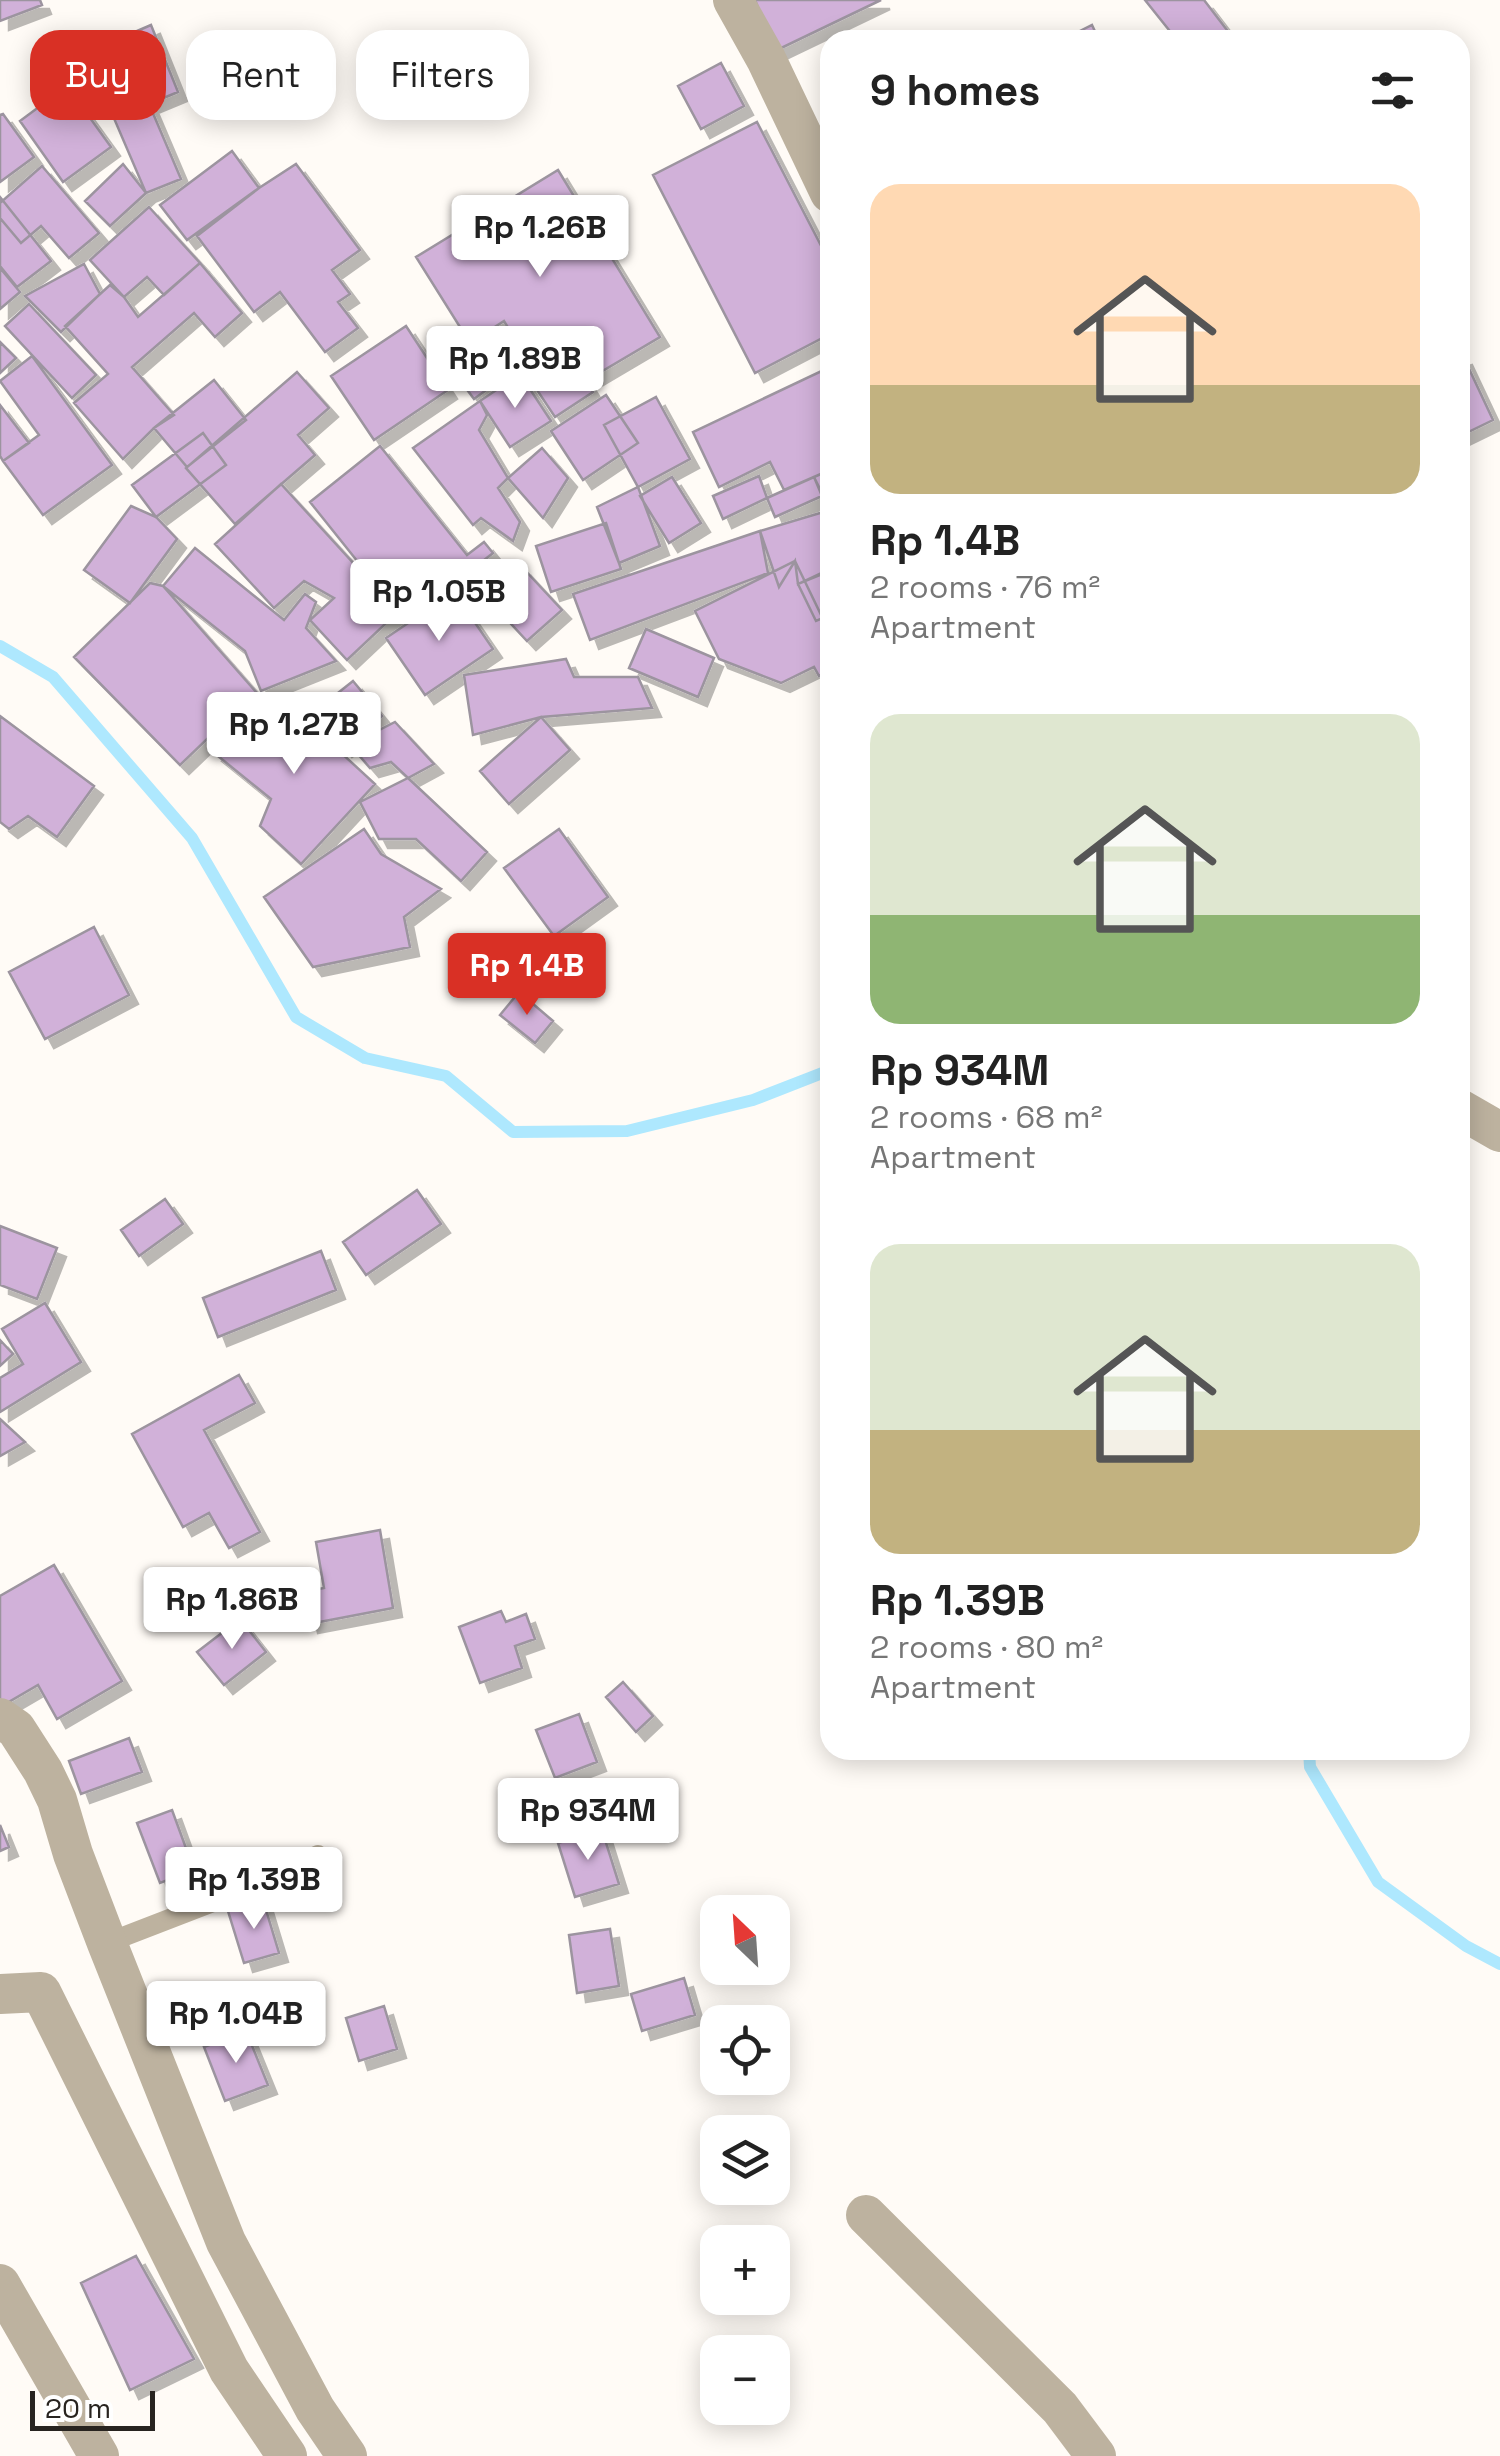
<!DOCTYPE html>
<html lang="en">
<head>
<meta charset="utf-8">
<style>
	:root { --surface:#fff; --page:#f6f6f6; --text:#222; --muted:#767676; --accent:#d93025 }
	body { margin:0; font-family:"Space Grotesk",sans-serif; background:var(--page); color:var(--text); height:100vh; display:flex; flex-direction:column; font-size:38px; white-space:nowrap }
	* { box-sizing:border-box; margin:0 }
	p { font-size:32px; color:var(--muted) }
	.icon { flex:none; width:55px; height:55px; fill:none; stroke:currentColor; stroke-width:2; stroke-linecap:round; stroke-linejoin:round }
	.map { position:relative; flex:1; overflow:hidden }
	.sheet { position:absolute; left:820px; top:30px; width:650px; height:1730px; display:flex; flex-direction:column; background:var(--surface); border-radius:30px; box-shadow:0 5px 25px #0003 }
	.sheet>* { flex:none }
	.hud { position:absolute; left:30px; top:30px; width:640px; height:90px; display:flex; gap:20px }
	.needle { width:65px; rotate:335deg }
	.fabs { position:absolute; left:700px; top:1895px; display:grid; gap:20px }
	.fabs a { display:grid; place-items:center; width:90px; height:90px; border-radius:20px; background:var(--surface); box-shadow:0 5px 25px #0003; font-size:50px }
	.scale { position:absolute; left:30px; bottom:25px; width:125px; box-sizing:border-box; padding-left:10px; border:5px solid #282420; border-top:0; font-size:28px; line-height:35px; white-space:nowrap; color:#282420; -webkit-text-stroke:8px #fff; paint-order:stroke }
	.price { position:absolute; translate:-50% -85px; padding:0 22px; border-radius:10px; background:#fff; color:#222; font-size:32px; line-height:65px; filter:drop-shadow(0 2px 5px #0008) }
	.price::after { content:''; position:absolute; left:50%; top:60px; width:30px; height:22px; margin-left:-15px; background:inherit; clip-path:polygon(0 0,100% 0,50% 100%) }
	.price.selected { background:var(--accent); color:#fff }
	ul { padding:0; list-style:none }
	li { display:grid; align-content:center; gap:20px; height:530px; padding:0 50px }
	li span { display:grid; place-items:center; height:310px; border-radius:30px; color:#555 }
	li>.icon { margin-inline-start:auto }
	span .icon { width:180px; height:180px; fill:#fffc; stroke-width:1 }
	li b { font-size:42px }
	h2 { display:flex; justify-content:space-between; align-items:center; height:120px; padding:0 50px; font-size:42px }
	.chip { padding:0 35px; border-radius:30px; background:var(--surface); box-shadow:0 5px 25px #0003; font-size:35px; line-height:90px }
	.chip.selected { background:var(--accent); color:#fff }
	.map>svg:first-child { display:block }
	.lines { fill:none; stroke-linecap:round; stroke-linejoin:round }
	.stream { stroke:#aee8fe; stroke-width:12 }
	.building { fill:#d1b1d9; stroke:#9c949f; stroke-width:2.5; filter:url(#shadow) }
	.service { stroke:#bdb29f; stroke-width:20 }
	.minor { stroke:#bdb29f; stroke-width:40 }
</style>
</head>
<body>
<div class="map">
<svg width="1500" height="2456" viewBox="0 0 1500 2456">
	<defs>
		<filter id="shadow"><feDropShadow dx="9" dy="9" stdDeviation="0" flood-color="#0004"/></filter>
	</defs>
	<rect width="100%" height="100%" fill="#fffbf6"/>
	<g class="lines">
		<path class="stream" d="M0,646l53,31 139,161 104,179 69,41 81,18 67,56 114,-1 126,-31 77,-30
			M1309,1750l1,17 68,115 88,64 34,18"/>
	</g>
	<path class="building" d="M0,0h40l2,5 -42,16z
		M755,0h126l-106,51z
		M1145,0h59l26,34 -8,6h-45z
		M151,25l27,67 -29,12 32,75 -35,14 -60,-140z
		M1092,25l7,15h-37z
		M721,63l23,43 -43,23 -23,-43z
		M67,86l44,61 -48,35 -43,-61z
		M3,114l31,43 -34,25v-67z
		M757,122l73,141v71l-75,39 -102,-198z
		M232,151l27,37 -72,52 -27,-35z
		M123,164l23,29 -36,33 -25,-25z
		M296,164l64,86 -28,20 18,24 -12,8 20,26 -33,24 -45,-60 -26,20 -57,-76 62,-48z
		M42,166l57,67 -30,25 -28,-32 -20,17 -21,-25v-15z
		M558,170l102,167 -66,39 -21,-34 -41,25 -28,-46 -34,22 -54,-86z
		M0,197l51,64 -34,26 -17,-21z
		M149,207l51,56 -36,32 -17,-18 -23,20 -34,-37z
		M200,263l42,50 -27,24 -21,-24 -62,54 42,48 -20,13 -31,31 -49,-56 34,-29 -43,-48 45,-41 14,12 14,20z
		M84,264l16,30 -39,38 -36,-36z
		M0,268l20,24 -20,17z
		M29,304l67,71 -24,23 -67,-72z
		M406,326l42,64 -74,50 -43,-64z
		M0,342l16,16 -16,15z
		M467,344l17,23 19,-14 12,16 -41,30 -29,-39z
		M32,356l80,109 -69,50 -40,-54 36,-26 -39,-54z
		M1463,356l30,64 -33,16v-79z
		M572,358l21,34 -38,25 -22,-33z
		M830,367v103l-46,20 -14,-28 -51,25 -26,-55z
		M297,372l32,36 -31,27 17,20 -80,69 -49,-56z
		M520,374l31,47 -41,26 -30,-46z
		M214,380l32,40 -59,47 -33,-39z
		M606,395l32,48 -55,37 -32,-49z
		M656,397l34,62 -52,28 -34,-62z
		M480,401l7,14 -8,15 29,48 -10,10 22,34 -7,19 -32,-23 -8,7 -60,-77z
		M0,405l29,38 -26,18 -3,-5z
		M203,433l23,32 -70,52 -24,-32z
		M380,446l87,109 17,-13 9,11 -58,46 -7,-10 -30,23 -88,-110z
		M542,448l26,30 -25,40 -35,-40z
		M830,470v39l-16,-32z
		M759,476l8,22 -44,21 -10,-23z
		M672,477l29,46 -32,20 -29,-47z
		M814,477l8,19 -47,21 -8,-19z
		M281,484l117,128 -51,48 -37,-40 24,-22 -30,-17 -30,27 -59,-64z
		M638,487l22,59 -41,17 -22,-56z
		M131,506l25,11 21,22 -47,64 -46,-33z
		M830,510v61l-32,13 -3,-23 -16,26 -19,-56z
		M606,523l15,46 -70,23 -15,-46z
		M760,531l8,42 -178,67 -17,-46z
		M195,548l89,72 21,-26 11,8 -10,26 30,33 -75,30 -16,-40 -82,-65z
		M795,561l29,60 6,-3v52l-11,6 -5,-9 -33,16 -62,-24 -24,-48z
		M522,567l40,43 -35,31 -40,-43z
		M830,569v46l-14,6 -18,-37z
		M150,583l13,3 93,106 -76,73 -106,-108z
		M454,592l39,57 -68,46 -39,-57z
		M646,629l68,29 -16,39 -69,-29z
		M566,659l8,18h64l14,31 -111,9 -68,18 -9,-60z
		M353,681l29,35 -39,32 -29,-36z
		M289,705l86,79 -74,80 -41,-38 11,-27 -58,-47 30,-37z
		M0,716l94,70 -37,51 -29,-21 -19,13 -9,-7z
		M541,717l29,33 -61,54 -29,-33z
		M395,722l39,42 -26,14 -17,-16 -21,6 -20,-23z
		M408,778l79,74 -26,29 -45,-42h-37l-19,-37z
		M364,829l17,25 60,35 -37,28 6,30 -97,20 -49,-70z
		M559,829l49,68 -54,39 -50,-68z
		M94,927l35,68 -84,44 -36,-67z
		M519,992l34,29 -18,22 -35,-28z
		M417,1190l24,34 -75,51 -23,-33z
		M165,1199l18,25 -44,32 -18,-26z
		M0,1226l57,22 -20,51 -37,-14z
		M321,1251l15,39 -118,47 -15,-39z
		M45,1303l36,59 -81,50v-34l23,-14 -21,-35z
		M0,1340l13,14 -13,12z
		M239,1375l16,28 -51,27 56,102 -31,16 -20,-35 -26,14 -51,-93z
		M0,1419l25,23 -25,14z
		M380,1530l13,78 -84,16 -6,-32 21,-4 -8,-46z
		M54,1565l68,116 -65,38 -19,-34 -38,22v-111z
		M501,1611l5,11 20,-8 9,25 -20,7 7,22 -42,15 -21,-56z
		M240,1619l26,33 -42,33 -27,-33z
		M623,1682l30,34 -17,16 -30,-35z
		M579,1714l18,48 -42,16 -19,-48z
		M129,1738l13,34 -61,22 -12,-33z
		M172,1810l22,60 -34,13 -23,-60z
		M0,1825l9,22 -9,4z
		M602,1830l17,54 -44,13 -17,-54z
		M263,1900l16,53 -35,10 -16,-52z
		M610,1929l9,57 -42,7 -8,-58z
		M684,1978l11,37 -53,16 -11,-37z
		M384,2006l13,43 -38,12 -13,-43z
		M246,2031l22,54 -43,16 -21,-54z
		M136,2256l58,103 -64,31 -49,-107z"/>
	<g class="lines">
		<path class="service" d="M107,1943l145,-56 66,-32"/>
		<path class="minor" d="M733,0l33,59 64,134
			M1460,1109l40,23
			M0,1718l16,11 27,42 14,29 16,54 34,89 119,299 89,167 32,47
			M0,1994l41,-2 188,378 58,86
			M866,2215l194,193 36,48
			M0,2284l99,172"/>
	</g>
</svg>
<div class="fabs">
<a><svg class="needle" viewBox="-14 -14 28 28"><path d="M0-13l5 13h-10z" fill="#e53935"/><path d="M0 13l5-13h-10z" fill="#767676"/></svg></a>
<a><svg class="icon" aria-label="locate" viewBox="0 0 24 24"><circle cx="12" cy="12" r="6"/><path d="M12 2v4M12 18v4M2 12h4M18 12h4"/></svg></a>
<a><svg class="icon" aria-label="layers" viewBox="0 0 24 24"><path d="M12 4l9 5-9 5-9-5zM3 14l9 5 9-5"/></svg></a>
<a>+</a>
<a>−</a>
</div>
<div class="scale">20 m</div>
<b class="price" style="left:540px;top:280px">Rp 1.26B</b>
<b class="price" style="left:515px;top:411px">Rp 1.89B</b>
<b class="price" style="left:439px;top:644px">Rp 1.05B</b>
<b class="price" style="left:294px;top:777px">Rp 1.27B</b>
<b class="price selected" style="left:527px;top:1018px">Rp 1.4B</b>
<b class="price" style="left:232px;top:1652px">Rp 1.86B</b>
<b class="price" style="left:588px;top:1863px">Rp 934M</b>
<b class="price" style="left:254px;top:1932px">Rp 1.39B</b>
<b class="price" style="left:236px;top:2066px">Rp 1.04B</b>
<div class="hud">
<a class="chip selected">Buy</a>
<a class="chip">Rent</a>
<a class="chip">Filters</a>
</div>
<section class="sheet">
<h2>9 homes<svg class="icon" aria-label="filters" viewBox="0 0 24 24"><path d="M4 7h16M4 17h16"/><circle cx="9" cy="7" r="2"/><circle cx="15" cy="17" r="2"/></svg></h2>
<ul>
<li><span style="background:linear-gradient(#ffd9b3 65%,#c2b280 0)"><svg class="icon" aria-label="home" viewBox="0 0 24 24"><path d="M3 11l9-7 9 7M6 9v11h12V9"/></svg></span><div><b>Rp 1.4B</b><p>2 rooms · 76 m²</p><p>Apartment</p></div></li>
<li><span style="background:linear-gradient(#dfe7d0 65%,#8fb573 0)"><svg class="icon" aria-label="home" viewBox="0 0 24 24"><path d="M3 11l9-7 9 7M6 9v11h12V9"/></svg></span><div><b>Rp 934M</b><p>2 rooms · 68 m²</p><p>Apartment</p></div></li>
<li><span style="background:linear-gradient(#dfe7d0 60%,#c2b280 0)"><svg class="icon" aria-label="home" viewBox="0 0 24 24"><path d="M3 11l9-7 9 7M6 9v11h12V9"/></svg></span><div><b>Rp 1.39B</b><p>2 rooms · 80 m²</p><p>Apartment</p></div></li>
</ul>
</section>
</div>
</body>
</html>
